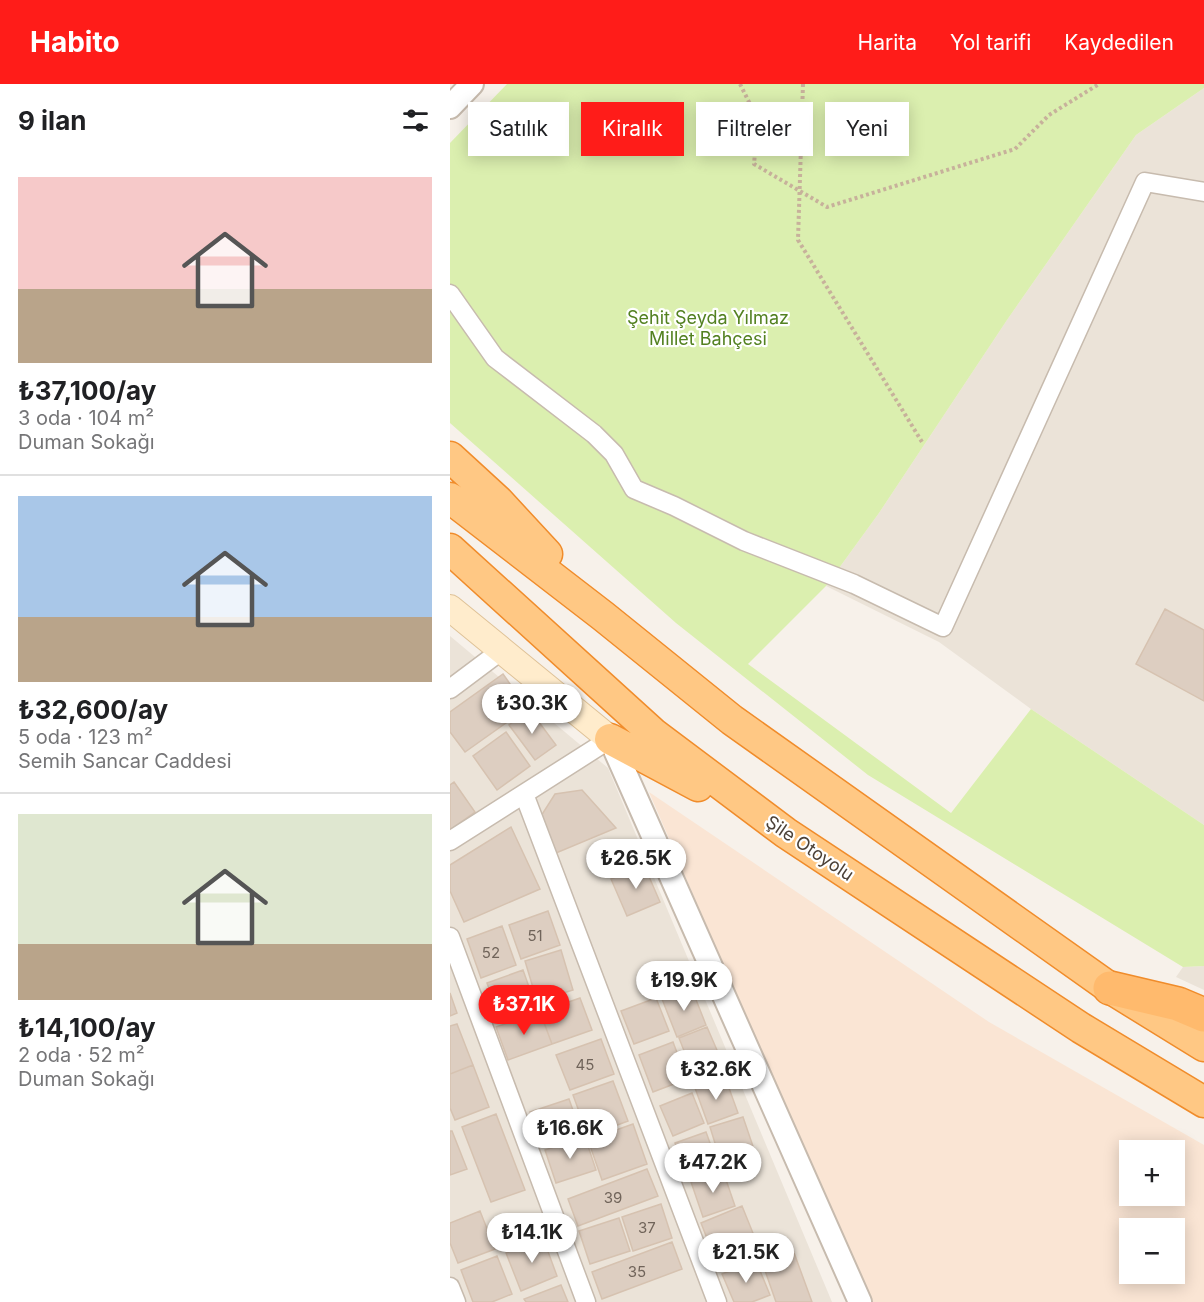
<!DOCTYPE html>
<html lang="tr">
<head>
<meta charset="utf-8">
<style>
	:root { --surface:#fff; --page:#f2f2f2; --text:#202124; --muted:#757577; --line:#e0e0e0; --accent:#ff1c19 }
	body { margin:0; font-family:Inter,sans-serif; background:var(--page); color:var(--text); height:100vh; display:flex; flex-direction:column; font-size:22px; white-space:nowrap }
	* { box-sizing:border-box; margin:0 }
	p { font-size:20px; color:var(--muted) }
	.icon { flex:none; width:33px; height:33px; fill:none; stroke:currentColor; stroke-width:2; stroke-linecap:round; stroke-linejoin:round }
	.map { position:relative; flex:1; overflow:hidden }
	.details { display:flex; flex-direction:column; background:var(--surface); width:450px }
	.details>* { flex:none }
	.guide { position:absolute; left:18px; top:18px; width:570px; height:54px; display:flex; gap:12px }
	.buttons { position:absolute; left:669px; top:1056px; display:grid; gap:12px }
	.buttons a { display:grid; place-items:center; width:66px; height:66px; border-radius:0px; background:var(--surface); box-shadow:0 3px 15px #0003; font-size:30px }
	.price { position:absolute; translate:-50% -51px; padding:0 14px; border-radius:21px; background:#fff; color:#222; font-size:20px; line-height:39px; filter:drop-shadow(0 2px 3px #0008) }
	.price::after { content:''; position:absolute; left:50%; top:36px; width:18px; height:14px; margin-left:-9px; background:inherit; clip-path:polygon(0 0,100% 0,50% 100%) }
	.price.active { background:var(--accent); color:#fff }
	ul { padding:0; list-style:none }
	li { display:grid; align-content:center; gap:12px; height:318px; padding:0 18px }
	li+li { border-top:2px solid var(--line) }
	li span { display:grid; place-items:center; height:186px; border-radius:0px; color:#555 }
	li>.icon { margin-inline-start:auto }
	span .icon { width:108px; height:108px; fill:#fffc; stroke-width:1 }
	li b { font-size:26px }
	h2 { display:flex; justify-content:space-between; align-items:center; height:72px; padding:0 18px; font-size:26px }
	.pill { padding:0 21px; border-radius:0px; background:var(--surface); box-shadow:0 3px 15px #0003; font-size:21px; line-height:54px }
	.pill.active { background:var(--accent); color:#fff }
	header { display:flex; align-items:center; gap:36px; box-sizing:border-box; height:84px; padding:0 30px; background:var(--accent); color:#fff }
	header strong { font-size:28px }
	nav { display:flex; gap:33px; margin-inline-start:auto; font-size:21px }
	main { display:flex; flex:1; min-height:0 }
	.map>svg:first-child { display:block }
	.residential { fill:#ebe3d8 }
	.commercial { fill:#fae5d4; fill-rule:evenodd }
	.green { fill:#dbefaf }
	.building { fill:#ddcec1; stroke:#d6c2b0; stroke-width:1.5 }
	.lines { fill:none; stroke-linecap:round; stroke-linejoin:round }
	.minor-casing { stroke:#c7bbae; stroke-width:21 }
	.tertiary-casing { stroke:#c7bbae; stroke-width:26 }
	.secondary-casing { stroke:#dfc297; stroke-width:28 }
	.trunk-casing { stroke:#f08c2b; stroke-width:33 }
	.motorway-casing { stroke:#f08c2b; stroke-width:36 }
	.path { stroke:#c7b19b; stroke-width:4; stroke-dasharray:3 3; stroke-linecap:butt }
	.minor { stroke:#fff; stroke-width:18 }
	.tertiary { stroke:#fff; stroke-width:22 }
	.secondary { stroke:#ffeccc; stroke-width:26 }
	.trunk { stroke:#ffc884; stroke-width:30 }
	.motorway { stroke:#ffba6d; stroke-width:33 }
	.labels { text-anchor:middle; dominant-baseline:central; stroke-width:4.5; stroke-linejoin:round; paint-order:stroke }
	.number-label { font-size:15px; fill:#70645a }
	.park-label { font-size:18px; fill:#538121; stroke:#fff }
	.street-label { font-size:18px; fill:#4c4137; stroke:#fff }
</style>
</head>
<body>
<header>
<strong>Habito</strong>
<nav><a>Harita</a><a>Yol tarifi</a><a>Kaydedilen</a></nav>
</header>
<main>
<section class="details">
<h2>9 ilan<svg class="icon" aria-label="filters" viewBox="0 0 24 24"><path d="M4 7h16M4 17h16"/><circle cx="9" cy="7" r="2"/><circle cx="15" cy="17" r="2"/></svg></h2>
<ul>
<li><span style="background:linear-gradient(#f6c9c9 60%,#b9a48a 0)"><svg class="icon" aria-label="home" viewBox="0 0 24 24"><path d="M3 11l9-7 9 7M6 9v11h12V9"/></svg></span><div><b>₺37,100/ay</b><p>3 oda · 104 m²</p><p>Duman Sokağı</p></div></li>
<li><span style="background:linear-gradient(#a9c7e8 65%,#b9a48a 0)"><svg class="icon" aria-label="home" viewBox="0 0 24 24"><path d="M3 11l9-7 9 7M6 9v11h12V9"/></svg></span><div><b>₺32,600/ay</b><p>5 oda · 123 m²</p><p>Semih Sancar Caddesi</p></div></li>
<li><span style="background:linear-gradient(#dfe7d0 70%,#b9a48a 0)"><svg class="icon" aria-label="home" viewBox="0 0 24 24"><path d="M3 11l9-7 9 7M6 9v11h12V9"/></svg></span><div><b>₺14,100/ay</b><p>2 oda · 52 m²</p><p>Duman Sokağı</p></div></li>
</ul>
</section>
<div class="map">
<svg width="754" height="1218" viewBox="0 0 754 1218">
	<rect width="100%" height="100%" fill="#f7f1ea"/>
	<path class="residential" d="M754,4v737l-173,-116 -92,-67 -113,-56 53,-73 128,-193 129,-185z
		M0,552l158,132 224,534h-382z
		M754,882v24l-28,-13 7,-10z"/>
	<path class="commercial" d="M199,708l340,230 215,123v157h-336zM680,1066h44v46h-44zM680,1144h44v46h-44z"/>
	<path class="green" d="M57,0h697v4l-68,47 -129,185 -128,193 -53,73 -78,78 203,149 80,-104 173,116v141l-21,1 -315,-192 -192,-152 -226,-200v-280z"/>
	<path class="building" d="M715,525l39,21v71l-68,-37z
		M53,590l24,34 -62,44 -15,-20v-20z
		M80,626l26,35 -21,15 -26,-35z
		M56,648l24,34 -33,24 -24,-34z
		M4,698l21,30 -25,18v-45z
		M132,706l34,38 -60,25 -15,-37 14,-22z
		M61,743l29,62 -76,33 -14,-31v-26z
		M194,781l16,37 -33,14 -16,-37z
		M98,827l12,34 -39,14 -12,-34z
		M52,842l14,39 -35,13 -14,-39z
		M111,866l12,40 -36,11 -12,-40z
		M73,886l12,34 -36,12 -12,-33z
		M241,903l15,38 -29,12 -15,-38z
		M0,909l7,20 -7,3z
		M130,914l12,32 -40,14 -12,-32z
		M206,914l13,33 -35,13 -13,-33z
		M90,928l12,32 -44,16 -12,-33z
		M7,940l16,41 -23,9v-48z
		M257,943l16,37 -29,12 -15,-38z
		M151,955l13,35 -44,16 -14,-35z
		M223,958l14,37 -34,13 -14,-37z
		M23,981l16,42 -34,13 -5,-12v-34z
		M275,993l13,36 -30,11 -13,-36z
		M163,997l15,40 -40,15 -15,-41z
		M242,1009l12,30 -31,13 -13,-30z
		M119,1015l12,34 -40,13 -11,-34z
		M46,1030l29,76 -34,12 -29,-75z
		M293,1033l14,41 -34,11 -13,-42z
		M183,1040l14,40 -45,16 -14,-40z
		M0,1047h2l15,38 -17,6z
		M256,1048l13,36 -32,11 -12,-36z
		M135,1053l11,33 -40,13 -11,-33z
		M197,1085l11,27 -80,30 -10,-27z
		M273,1087l12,35 -32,11 -12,-35z
		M211,1120l11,34 -39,13 -11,-34z
		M292,1122l17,42 -42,16 -16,-41z
		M30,1127l15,38 -37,14 -8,-20v-20z
		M82,1132l8,20 -36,14 -8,-20z
		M169,1134l11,33 -40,13 -11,-33z
		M93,1154l14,38 -36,15 -15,-38z
		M222,1158l10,27 -80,30 -10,-27z
		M343,1166l19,52h-36l-14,-40z
		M47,1172l15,38 -20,8h-19l-12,-32z
		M306,1177l14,34 -18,7h-18l-12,-28z
		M111,1201l7,17h-42l-2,-3z"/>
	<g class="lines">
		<defs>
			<path id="minor" d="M0,210l45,64 99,76 20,20 20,35 40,17 70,35 110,43 89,43 202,-445 59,10
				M0,605l52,-39
				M74,710l193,508
				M0,757l160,-102
				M0,853l136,365
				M0,1203l6,15"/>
			<path id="tertiary" d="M0,23l22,-23
				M160,655l250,563"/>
			<path id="secondary" d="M0,524l160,131"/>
			<path id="trunk" d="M0,373l48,44 49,53
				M0,414l153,118 129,104 378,268 94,58
				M0,465l204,185 132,99 295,195 123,74
				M160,655l88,47"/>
			<path id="motorway" d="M660,904l68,16 26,11"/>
		</defs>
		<use href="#minor" class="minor-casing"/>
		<use href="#tertiary" class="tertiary-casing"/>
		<use href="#secondary" class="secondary-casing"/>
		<use href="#trunk" class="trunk-casing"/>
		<use href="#motorway" class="motorway-casing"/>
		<path class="path" d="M290,0l18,36 -4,44 73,43 188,-58 34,-34 50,-31
			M353,0l-5,156 124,202"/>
		<use href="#minor" class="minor"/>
		<use href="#tertiary" class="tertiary"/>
		<use href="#secondary" class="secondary"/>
		<use href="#trunk" class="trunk"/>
		<use href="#motorway" class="motorway"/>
	</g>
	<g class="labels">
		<g class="number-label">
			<text x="85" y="851">51</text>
			<text x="41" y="868">52</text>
			<text x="135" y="980">45</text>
			<text x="163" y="1113">39</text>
			<text x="197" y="1143">37</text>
			<text x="187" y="1187">35</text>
		</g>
		<g class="park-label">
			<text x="258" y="233">Şehit Şeyda Yılmaz<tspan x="258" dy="21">Millet Bahçesi</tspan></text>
		</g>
		<g class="street-label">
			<text transform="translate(360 764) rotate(34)">Şile Otoyolu</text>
		</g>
	</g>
</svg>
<div class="buttons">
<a>+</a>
<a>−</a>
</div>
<b class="price" style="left:82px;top:651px">₺30.3K</b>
<b class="price" style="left:186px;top:806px">₺26.5K</b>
<b class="price" style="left:234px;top:928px">₺19.9K</b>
<b class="price active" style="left:74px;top:952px">₺37.1K</b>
<b class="price" style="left:266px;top:1017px">₺32.6K</b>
<b class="price" style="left:120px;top:1076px">₺16.6K</b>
<b class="price" style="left:263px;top:1110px">₺47.2K</b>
<b class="price" style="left:82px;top:1180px">₺14.1K</b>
<b class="price" style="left:296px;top:1200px">₺21.5K</b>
<div class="guide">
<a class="pill">Satılık</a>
<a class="pill active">Kiralık</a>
<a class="pill">Filtreler</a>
<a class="pill">Yeni</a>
</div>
</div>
</main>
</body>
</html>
